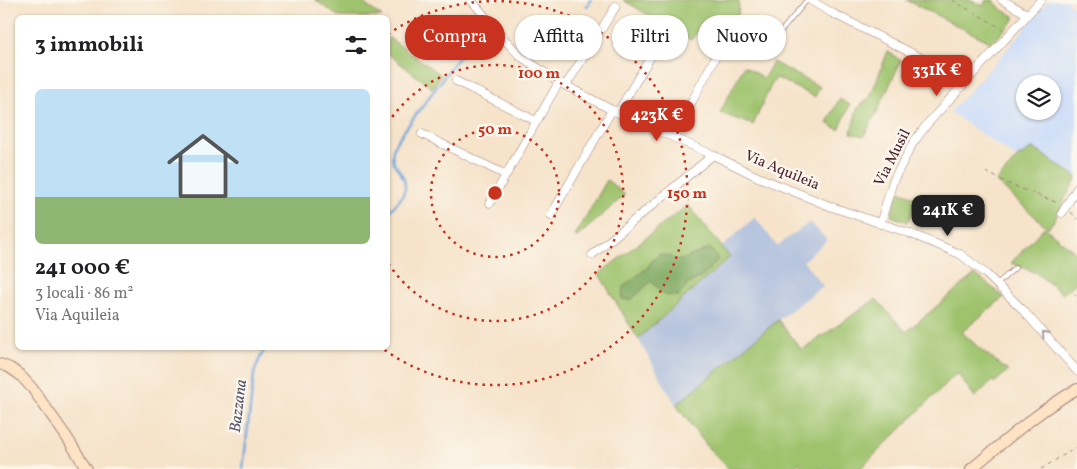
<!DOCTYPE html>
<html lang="it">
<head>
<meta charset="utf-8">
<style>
	:root { --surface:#fff; --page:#f2f2f2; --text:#202124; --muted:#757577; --line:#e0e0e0; --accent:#c8321e }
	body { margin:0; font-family:Vollkorn,serif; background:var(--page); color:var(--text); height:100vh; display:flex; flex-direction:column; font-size:19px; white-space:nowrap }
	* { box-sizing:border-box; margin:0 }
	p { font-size:16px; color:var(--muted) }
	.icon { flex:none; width:28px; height:28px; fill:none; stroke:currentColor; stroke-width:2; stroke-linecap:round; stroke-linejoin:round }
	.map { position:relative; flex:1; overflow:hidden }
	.details { position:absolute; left:15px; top:15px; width:375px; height:335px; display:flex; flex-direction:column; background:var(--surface); border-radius:8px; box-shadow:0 1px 4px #0004 }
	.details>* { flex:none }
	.guide { position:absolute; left:405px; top:15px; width:475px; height:45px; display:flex; gap:10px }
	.controls { position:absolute; left:1016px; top:75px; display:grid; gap:10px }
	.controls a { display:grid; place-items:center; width:45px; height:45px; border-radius:50%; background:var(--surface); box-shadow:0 1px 4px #0004; font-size:25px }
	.price { position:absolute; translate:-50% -42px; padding:0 11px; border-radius:10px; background:var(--accent); color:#fff; font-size:16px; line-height:32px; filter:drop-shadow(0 1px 2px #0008) }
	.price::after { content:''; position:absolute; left:50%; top:30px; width:15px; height:11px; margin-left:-8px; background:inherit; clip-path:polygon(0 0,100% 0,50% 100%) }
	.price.current { background:#222; color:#fff }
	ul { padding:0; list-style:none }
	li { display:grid; align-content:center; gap:10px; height:265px; padding:0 20px }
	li+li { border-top:1px solid var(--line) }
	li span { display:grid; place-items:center; height:155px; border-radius:8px; color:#555 }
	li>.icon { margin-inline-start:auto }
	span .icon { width:90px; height:90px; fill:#fffc; stroke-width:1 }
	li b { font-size:21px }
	h2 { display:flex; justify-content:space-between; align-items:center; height:60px; padding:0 20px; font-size:21px }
	.tag { padding:0 18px; border-radius:22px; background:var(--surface); box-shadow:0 1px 4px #0004; font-size:18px; line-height:45px }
	.tag.current { background:var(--accent); color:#fff }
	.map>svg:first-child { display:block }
	.built { fill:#cadcf9; fill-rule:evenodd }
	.industrial { fill:#b7c5de }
	.green { fill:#9fc36d; stroke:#74714c }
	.forest { fill:#7fa960; stroke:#646446 }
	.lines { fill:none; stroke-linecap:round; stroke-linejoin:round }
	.stream { stroke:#6ba5db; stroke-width:2.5 }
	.lane-casing { stroke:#a0817a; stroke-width:5.5 }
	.street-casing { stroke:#a0817a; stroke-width:9 }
	.secondary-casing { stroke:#a0817a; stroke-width:12 }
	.path { stroke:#a0817a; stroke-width:1; stroke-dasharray:4 4; stroke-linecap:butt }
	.lane { stroke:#fff; stroke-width:4 }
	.street { stroke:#fff; stroke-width:8 }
	.secondary { stroke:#fee4c5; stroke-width:10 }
	.oneway { stroke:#ae9aa0 }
	.ring { fill:none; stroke:#c8321e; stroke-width:2.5; stroke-dasharray:2.5 5 }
	.labels { text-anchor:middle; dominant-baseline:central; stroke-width:5; stroke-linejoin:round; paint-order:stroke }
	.street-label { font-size:15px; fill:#4a1f2b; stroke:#fbf7ec }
	.water-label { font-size:16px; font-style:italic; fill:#575571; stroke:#fbf7ec }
	.centre { fill:#c8321e; stroke:#fbf7ec; stroke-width:2.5 }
	.ring-label { font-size:15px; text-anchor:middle; font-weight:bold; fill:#c8321e; stroke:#fbf7ec; stroke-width:5; stroke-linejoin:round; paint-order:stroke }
</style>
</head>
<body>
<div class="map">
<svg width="1077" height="469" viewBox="0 0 1077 469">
	<rect width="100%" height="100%" fill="#fbf7ec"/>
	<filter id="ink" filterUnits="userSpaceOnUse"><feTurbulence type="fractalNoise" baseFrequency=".02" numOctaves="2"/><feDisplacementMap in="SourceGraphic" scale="10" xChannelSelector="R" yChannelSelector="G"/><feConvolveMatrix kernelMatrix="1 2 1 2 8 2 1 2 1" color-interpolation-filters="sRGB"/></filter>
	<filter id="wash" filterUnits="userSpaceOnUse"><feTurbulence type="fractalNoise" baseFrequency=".0096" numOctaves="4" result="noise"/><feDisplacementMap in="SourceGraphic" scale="20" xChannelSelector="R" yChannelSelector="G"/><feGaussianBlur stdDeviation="1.12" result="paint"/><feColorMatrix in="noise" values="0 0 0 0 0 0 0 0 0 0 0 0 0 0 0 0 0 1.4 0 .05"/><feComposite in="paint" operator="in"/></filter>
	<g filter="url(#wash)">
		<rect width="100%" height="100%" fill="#f6e3ca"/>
		<path class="built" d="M1057,0h9l11,10v167l-44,-29 -16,10 -67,-46 47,-51 50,-59zM1025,84h27v27h-27z"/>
		<path class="industrial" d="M755,217l22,29 33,-24 17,18 -24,21 20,25 -45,34 -102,85 -38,-66 92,-81 -8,-11z"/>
		<path class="green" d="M315,0h44l23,17h-43z
			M623,0h116l-2,42 -34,-18 -12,16z
			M906,0h66l11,6 3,-6h7l8,9 13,7v4l-22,23z
			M388,37l53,38 -9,13 -44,-34z
			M888,51l13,10 -24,51 -13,24 -13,-3 6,-24 13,-12z
			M773,62l47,25 -5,10 -38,-19 -5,5 -19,42 -33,-12 24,-47 20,12z
			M839,99l11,6 -11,25 -12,-7z
			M1033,148l44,29 -24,45 -5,6 -52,-46 21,-24z
			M607,180l18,15 -48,42 -2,-1z
			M899,191l18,7 -9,24 -17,-6z
			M688,205l42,52 -92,82 -39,-65z
			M1044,227l33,27v28l-14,12 -27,-21 -25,-10z
			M975,274l29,23 -42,35 17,16 29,23 -14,12 -1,-3 -18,17 -18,-24 -97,96h-56l-5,-6 -8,6h-62l-19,-19 -34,-45 102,-85 24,30 74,-51 30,33z"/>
		<path class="forest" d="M710,248l8,11 -15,17 -15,8 -10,12 -14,-1 -13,-14 -20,19 -9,-1 1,-12 24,-19 5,-7 7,-7 10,2 6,4h7z"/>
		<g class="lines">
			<path class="stream" d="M587,6l4,-6
				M388,213c6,-7 17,-17 17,-26 1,-19 -21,-20 -9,-45l81,-110
				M243,469l11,-95c3,-10 6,-18 12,-26"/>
		</g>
	</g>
	<g filter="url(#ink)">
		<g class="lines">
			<defs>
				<path id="lane" d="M783,29l24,-29
					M997,284l18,-16"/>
				<path id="street" d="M471,0l37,43 12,13 39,26 53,28 101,45 45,22 74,30 77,26 51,21 26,20 35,34 56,63
					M810,0l22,13 135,68
					M1002,0l25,14
					M456,81l80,40
					M566,85l50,-79
					M618,112l43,-73
					M422,134l84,41
					M673,137l42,-79
					M490,203l69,-121
					M1062,213l15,-25
					M551,215l61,-105
					M880,224l13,-43 20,-38 15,-20 113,-123
					M592,255l121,-100"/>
				<path id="secondary" d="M0,364l10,4 10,7 12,13 34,48 21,33
					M971,469c34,-28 67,-58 106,-80"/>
			</defs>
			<use href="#lane" class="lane-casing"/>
			<use href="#street" class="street-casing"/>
			<use href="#secondary" class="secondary-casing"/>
			<path class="path" d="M952,0l51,29
				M986,172l23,12 49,19
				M1071,212l6,7
				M1077,293l-2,2 2,3
				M1041,469l36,-22"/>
			<use href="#lane" class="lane"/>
			<use href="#street" class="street"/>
			<use href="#secondary" class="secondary"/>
		</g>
		<defs><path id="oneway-chevron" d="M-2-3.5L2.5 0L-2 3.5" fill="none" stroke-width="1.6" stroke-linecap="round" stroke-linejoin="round" transform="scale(1.25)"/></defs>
		<use class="oneway" href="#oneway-chevron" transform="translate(1045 334) rotate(-132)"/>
	</g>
	<g class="ring">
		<circle cx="495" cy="193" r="64"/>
		<path d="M388 123A128 128 0 1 1 388 263"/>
		<path d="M388 34A192 192 0 1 1 382 348"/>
	</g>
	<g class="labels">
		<g class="street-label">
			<text transform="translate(893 158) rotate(-63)">Via Musil</text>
			<text transform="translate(782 171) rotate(23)">Via Aquileia</text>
		</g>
		<g class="water-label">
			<text transform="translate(239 406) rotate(-83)">Bazzana</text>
		</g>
	</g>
	<circle cx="495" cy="193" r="8" class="centre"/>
	<g class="ring-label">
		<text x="539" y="78">100 m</text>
		<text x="495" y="134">50 m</text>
		<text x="687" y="198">150 m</text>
	</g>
</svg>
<div class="controls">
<a><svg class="icon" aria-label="layers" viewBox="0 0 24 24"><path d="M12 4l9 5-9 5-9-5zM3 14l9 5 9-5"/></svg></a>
</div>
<b class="price" style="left:937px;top:97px">331K €</b>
<b class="price" style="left:657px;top:142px">423K €</b>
<b class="price current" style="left:948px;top:237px">241K €</b>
<div class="guide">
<a class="tag current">Compra</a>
<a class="tag">Affitta</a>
<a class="tag">Filtri</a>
<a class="tag">Nuovo</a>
</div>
<section class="details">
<h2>3 immobili<svg class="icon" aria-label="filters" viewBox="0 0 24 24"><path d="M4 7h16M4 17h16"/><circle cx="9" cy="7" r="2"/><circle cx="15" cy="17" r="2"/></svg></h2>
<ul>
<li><span style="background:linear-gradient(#bfe0f5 70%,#8fb573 0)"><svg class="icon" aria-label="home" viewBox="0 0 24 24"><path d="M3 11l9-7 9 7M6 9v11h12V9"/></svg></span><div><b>241 000 €</b><p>3 locali · 86 m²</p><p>Via Aquileia</p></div></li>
</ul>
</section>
</div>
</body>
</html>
